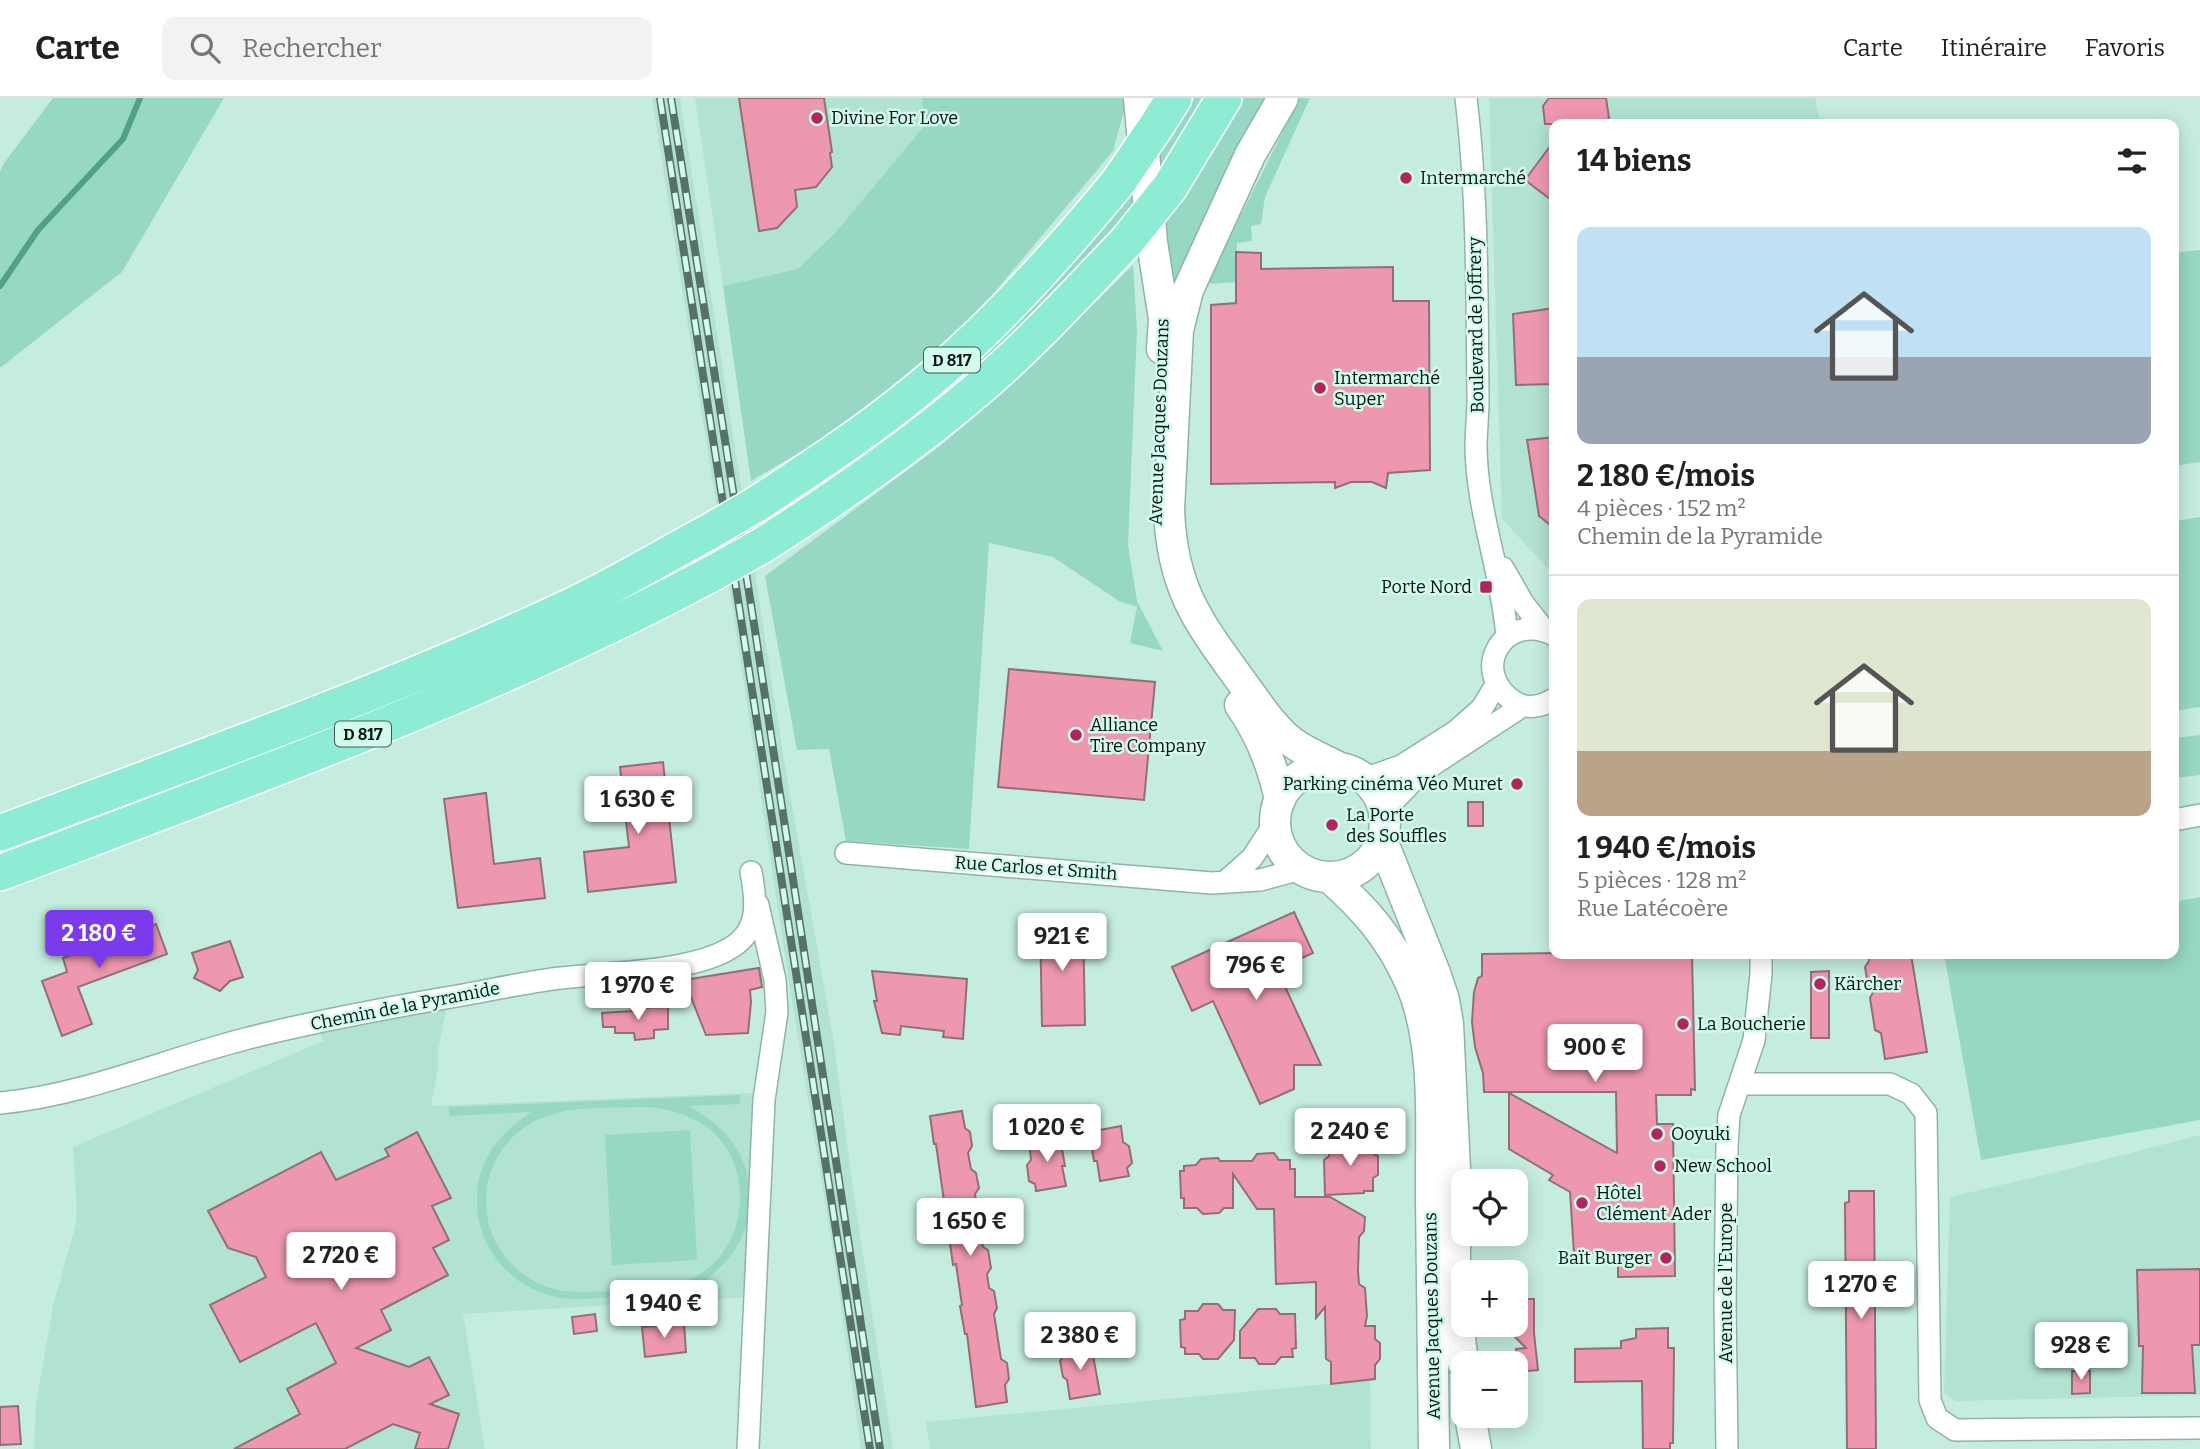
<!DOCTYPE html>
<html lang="fr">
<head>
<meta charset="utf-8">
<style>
	:root { --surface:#fff; --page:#f2f2f2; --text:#202124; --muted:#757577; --line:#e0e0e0; --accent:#7c3aed }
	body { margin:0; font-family:Bitter,serif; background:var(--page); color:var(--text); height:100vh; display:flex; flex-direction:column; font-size:26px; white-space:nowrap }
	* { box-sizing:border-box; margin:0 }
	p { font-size:23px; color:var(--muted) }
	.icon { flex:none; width:38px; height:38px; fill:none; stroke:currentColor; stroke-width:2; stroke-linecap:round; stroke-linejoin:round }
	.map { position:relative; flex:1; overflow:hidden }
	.details { position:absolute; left:1549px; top:21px; width:630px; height:840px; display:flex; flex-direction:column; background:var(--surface); border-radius:14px; box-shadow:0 4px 18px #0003 }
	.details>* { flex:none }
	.tools { position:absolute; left:1451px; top:1071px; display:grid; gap:14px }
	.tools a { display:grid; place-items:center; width:77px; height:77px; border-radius:14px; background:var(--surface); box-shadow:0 4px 18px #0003; font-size:35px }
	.price { position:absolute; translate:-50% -60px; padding:0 16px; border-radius:7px; background:#fff; color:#222; font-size:23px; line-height:46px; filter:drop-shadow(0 2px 4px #0008) }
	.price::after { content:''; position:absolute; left:50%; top:42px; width:21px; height:16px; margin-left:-10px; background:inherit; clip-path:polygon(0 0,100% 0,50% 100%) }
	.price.active { background:var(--accent); color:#fff }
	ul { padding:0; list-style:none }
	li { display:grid; align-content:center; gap:14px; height:371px; padding:0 28px }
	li+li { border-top:2px solid var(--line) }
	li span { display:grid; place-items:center; height:217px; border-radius:14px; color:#555 }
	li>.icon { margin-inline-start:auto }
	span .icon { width:126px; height:126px; fill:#fffc; stroke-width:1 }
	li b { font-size:30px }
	h2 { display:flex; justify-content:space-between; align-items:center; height:84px; padding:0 28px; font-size:30px }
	header { display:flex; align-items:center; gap:42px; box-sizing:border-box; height:98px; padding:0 35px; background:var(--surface); border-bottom:2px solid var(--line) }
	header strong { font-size:33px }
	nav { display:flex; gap:38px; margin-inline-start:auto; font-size:24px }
	.search { width:490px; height:63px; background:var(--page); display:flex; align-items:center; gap:18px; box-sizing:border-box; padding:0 24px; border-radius:14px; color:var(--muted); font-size:26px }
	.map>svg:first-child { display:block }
	.built { fill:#b2e2d2 }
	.green { fill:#97d8c4; fill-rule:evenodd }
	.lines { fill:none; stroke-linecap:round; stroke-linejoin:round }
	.stream { stroke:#53a089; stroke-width:6 }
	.building { fill:#ee98b0; stroke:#916f77; stroke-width:2 }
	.minor-casing { stroke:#8eb4a7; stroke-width:24 }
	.secondary-casing { stroke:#8eb4a7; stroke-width:33 }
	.primary-casing { stroke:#fff; stroke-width:38 }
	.minor { stroke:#fff; stroke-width:21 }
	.secondary { stroke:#fff; stroke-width:30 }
	.primary { stroke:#8eebd4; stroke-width:35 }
	.rail-casing { stroke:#577068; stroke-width:8 }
	.rail { stroke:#d2faed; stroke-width:5; stroke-dasharray:16; stroke-linecap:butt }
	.primary-bridge-casing { stroke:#fff; stroke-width:38; stroke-linecap:butt }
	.primary-bridge { stroke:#8eebd4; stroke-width:35 }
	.poi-dot { fill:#b1245d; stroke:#d2faed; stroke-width:2.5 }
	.labels { text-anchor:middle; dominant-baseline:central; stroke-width:5; stroke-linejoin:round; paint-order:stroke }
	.shield { fill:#d2faed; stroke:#445a53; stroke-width:2 }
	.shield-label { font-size:16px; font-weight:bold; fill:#071511 }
	.poi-label { font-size:18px; fill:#071511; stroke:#d2faed; text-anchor:start }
	.street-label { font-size:18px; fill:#071511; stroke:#d2faed }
</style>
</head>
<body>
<header>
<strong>Carte</strong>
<div class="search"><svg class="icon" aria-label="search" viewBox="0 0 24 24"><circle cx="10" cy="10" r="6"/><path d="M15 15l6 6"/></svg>Rechercher</div>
<nav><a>Carte</a><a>Itinéraire</a><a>Favoris</a></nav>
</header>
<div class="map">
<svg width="2200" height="1351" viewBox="0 0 2200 1351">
	<rect width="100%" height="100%" fill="#c5eddf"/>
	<path class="built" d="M652,0h28l106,674 47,265 21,159 39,253h-32l-26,-187 -44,-267 -61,-403z
		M695,0h227l3,27 -90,108 -37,37 -75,16z
		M1489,0h326l5,26h-266v451l-52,-56z
		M447,908l-9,45v18l-7,37 322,-13 -1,204 -289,17 22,135h-451l2,-45 17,-98 22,-79 2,-16 -4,-64 250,-106 -3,-8z
		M2200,1037v260l-244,6 -12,-8 6,-196 107,-25z
		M1370,1282l1,69h-441l-4,-27z"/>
	<path class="green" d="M53,0h171l-102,174 -122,96v-196l4,-9z
		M922,0h202v13l-11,40 -145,173 -129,105 -88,52 -28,-195 75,-17 37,-36 90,-108z
		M1190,0h14l-41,67 -41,55 -71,79 -61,61 -205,159 -273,140 -512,202v-16l121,-44 726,-341z
		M1239,0h28l-89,174 -4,27 -14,-71z
		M1300,0h10l-45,99 -4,27 -10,2 1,15 -15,2 -1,39 -24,2 -5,-2z
		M2200,152v212l-26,4v-213z
		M1133,167l4,65 -9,215 9,56 26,50 -33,-8 7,-36 -18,-6 -66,-44 -64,-14 -20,306 -123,-8 -17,-92 -32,1 -32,-174 175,-130 71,-61z
		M2200,419v190l-26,4v-190z
		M2200,637v40l-26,3v-40z
		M2200,799v223l-219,40 -37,-206h230v-52z
		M740,997v9l-52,2c37,19 62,49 62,92 1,45 -33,85 -77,96 -18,4 -39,3 -58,3 -19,1 -40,4 -59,0 -45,-10 -78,-48 -79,-94 -1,-43 21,-68 54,-91l-82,4v-9zM649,1009c35,3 70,19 84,54 19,48 -1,104 -51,122 -21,8 -42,7 -64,8 -17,0 -35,2 -53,0 -37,-4 -69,-34 -77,-71 -4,-21 -2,-43 9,-62 33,-58 94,-49 152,-51z
		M690,1032l7,130 -85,5 -7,-130z"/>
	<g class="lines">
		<path class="stream" d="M0,188l38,-56 85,-91 17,-41"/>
	</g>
	<path class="building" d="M739,0h85l8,54 -2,1 2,14 -16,20 -21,3 2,17 -20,21 -18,3z
		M1549,0h57l3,20 -4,6h-60l-2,-18z
		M1554,43v61l-29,-22z
		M1236,154l25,1v16l132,-2v34h36l1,169 -42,3 -2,15 -14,-6h-21l-16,6v-6l-124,2v-179l25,-2z
		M1554,210v76l-38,1 -3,-71z
		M1554,339v91l-15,-12 -12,-76z
		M1009,571l146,13 -11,118 -146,-13z
		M663,664l13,120 -88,10 -4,-40 45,-5 -9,-80z
		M486,695l8,71 46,-6 5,40 -87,10 -14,-109z
		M1468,704h15v24h-15z
		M1294,814l19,41 -36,16 44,96h-27v24l-34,15 -47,-103 -21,10 -20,-44z
		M1083,822l2,105 -43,1 -2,-105z
		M136,823l11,6 9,-3 11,30 -89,33 14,37 -30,12 -20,-55 25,-9 -4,-14 30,-11 5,-12z
		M230,843l13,36 -13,4 -10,10 -26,-13 4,-8 -6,-17z
		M1554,855l138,1 3,136 -4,-1v6h-35l1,29h16l2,152 -57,1v-24h-44l-4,-61 -21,-12 4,-5 -44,-26v-56l108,60 -1,-61h-132l-1,-19 -8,-26 -3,-25 2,-30 4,-14 4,-2v-22z
		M1868,856h43l16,98 -42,7 -4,-26 -6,-3 -5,-32 5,-9 -7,-4 -3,-18 4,-6z
		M759,870l3,19 -12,3 1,12 -3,31 -42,2 -22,-55z
		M872,873l95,8 -4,60 -20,-2 1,-6 -43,-5 -1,9 -18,-2 -8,-32h3z
		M1829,873v67h-18v-66z
		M668,909v22l-14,1v8l-19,2 -1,-7h-19v-6h-12l-1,-14 31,-2v-3z
		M962,1013l3,17 5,4 2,14 -4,7 3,16 5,4 3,15 -4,6 2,17 6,36 5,3 3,18 -4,6 2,14 5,3 3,17 -3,6 7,45 6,4 2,16 -4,6 2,17 -31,5 -9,-73h-2l-5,-28 2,-1 -6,-41 -3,1 -17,-121h-2l-4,-28z
		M1121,1028l2,16 6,4 3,17 -5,5 2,8 -29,5 -3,-20h-3l-5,-29z
		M417,1034l34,66 -19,8 17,34 -16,8 15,27 -67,35 10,20 -35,18 53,19 20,-10 20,38 -19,9 29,10 -11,35h-33l5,-16 -27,-9 -48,25h-111l66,-35 -13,-25 49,-26 -20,-40 -76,39 -30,-57 56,-28 -10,-20 -28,-9 -20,-37 113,-59 15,28 53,-24 -4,-7z
		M1060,1039l5,29h-3l4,20 -30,5 -1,-7 -6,-3 -2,-16 4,-5 -2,-19z
		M1329,1043h44l1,13 4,2v19l-5,3v13h-9v2l-39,2 -1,-35 5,-4z
		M1274,1055l5,7h11v9h5v28h35l35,20 -1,14 -5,6 -1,34 1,13 6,4 2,28 -2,10h10v13l5,4v16l-5,6v14l-44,5v-22l-5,-3 -1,-52 -9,11v-36l-40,2 -2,-75h-17l-24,-35v34h-9l-5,5 -16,1 -6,-6h-13v-10h-3l-1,-27h4v-5l12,-1 5,-6 17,-1 2,3h32l5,-7z
		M1849,1093h25l2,258h-29l-2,-246 4,-1z
		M2200,1171v76h-8l3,48h-53l1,-47h-4l-2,-76z
		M1516,1201h18v34l4,37 -22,2v-23l10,-1 -23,-23h13z
		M1203,1206h15l5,6h12l-1,30 -16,19h-15l-4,-5h-14v-6l-4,-1 -1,-27 5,-1v-8h13z
		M1258,1211h18l4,5h15l1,34 -4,1 1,8h-12l-6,7h-16l-4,-6h-15v-27z
		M595,1216l2,17 -23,3 -2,-17z
		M684,1226l2,28 -41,5 -3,-30z
		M1668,1230v20h6l-1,95h-3v6h-27l-1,-68 -67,1v-33l46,-1v-7l15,-3v-9z
		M1091,1246l9,50 -30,5 -3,-19 -4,-3 -3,-16 3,-4v-8z
		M2072,1273h18v22l-18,1z
		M18,1308l3,38 -21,1v-38z"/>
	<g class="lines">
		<defs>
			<path id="minor" d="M1466,0c12,100 11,202 12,302 0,16 -2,32 -2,48 1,64 26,125 31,189
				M1503,470l20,35 21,27
				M1554,537c-49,-25 -86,35 -41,66 13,9 28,6 41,-2
				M1364,681l37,-13 55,-35 26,-23 14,-23
				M1384,713l28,-29 22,-18 87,-57
				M2174,722l26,-5
				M846,755l366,30 48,-3 41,-11
				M1226,783l26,-23 23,-35
				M1740,986h150l21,10 15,19 4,287 7,18 18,12 245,-2
				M0,1005c85,-8 163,-43 245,-64 70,-18 141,-31 212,-43 34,-6 69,-14 104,-18 46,-5 127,-6 166,-28 33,-17 30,-47 24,-78
				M748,1351l16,-349 13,-88 -2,-32 -17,-75
				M1727,1351l-2,-144 2,-159 2,-31 25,-75 7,-66v-20"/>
			<path id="secondary" d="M1139,0l13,144 12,77 -2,30
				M1283,0l-33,57 -62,135 -10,40 -9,180c3,80 30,113 75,175 14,19 29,43 49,58 14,10 32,17 47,25
				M1240,607c20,29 33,61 40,95
				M1275 724a55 55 0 1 1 110 0a55 55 0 1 1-110 0Z
				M1382,742l53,133 9,27 4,24 7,145v127l8,67
				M1329,779c36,32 61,60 81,105 28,63 20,148 21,216 1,84 2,167 3,251
				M1470,1318l6,33"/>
			<path id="primary" d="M1159,24l15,-24
				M1170,89l54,-89
				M755,407c72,-47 143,-94 205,-152 58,-53 109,-111 159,-172
				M763,447c75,-48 147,-98 215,-156 53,-45 100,-97 148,-147
				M0,735c191,-72 386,-140 571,-227 47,-22 91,-49 136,-73
				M0,775c242,-92 486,-178 715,-301"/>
		</defs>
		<use href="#minor" class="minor-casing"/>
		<use href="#secondary" class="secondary-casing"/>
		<use href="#primary" class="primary-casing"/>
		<use href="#minor" class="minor"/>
		<use href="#secondary" class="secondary"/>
		<use href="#primary" class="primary"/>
		<defs>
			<path id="rail" d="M660,0l210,1351
				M671,0l83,526 126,825"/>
		</defs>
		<use href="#rail" class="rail-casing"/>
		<use href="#rail" class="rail"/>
		<defs>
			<path id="primary-bridge" d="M1119,83l40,-59
				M1126,144l44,-55
				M707,435l48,-28
				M715,474l48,-27"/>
		</defs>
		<use href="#primary-bridge" class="primary-bridge-casing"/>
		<use href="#primary-bridge" class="primary-bridge"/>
	</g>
	<g class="poi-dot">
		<circle cx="817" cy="20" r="7"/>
		<circle cx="1406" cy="80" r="7"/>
		<circle cx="1320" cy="290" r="7"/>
		<rect x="1479" y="482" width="14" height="14" rx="3.5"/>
		<circle cx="1076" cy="637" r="7"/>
		<circle cx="1517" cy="686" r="7"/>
		<circle cx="1332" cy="727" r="7"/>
		<circle cx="1820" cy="886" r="7"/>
		<circle cx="1683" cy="926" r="7"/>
		<circle cx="1657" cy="1036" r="7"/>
		<circle cx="1660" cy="1068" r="7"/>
		<circle cx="1582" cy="1105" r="7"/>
		<circle cx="1666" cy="1160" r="7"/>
	</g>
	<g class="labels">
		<g class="shield">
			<rect x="924" y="249.5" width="56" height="25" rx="5"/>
			<rect x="335" y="623.5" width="56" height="25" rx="5"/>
		</g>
		<g class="shield-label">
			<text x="952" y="262">D 817</text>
			<text x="363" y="636">D 817</text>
		</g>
		<g class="poi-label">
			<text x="831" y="20">Divine For Love</text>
			<text x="1420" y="80">Intermarché</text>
			<text x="1334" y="280">Intermarché<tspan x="1334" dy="21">Super</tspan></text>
			<text x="1472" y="489" text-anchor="end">Porte Nord</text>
			<text x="1090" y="627">Alliance<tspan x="1090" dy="21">Tire Company</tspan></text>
			<text x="1503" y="686" text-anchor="end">Parking cinéma Véo Muret</text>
			<text x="1346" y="717">La Porte<tspan x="1346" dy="21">des Souffles</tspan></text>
			<text x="1834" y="886">Kärcher</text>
			<text x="1697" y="926">La Boucherie</text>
			<text x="1671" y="1036">Ooyuki</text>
			<text x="1674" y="1068">New School</text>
			<text x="1596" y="1095">Hôtel<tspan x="1596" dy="21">Clément Ader</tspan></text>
			<text x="1652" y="1160" text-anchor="end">Baït Burger</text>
		</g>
		<g class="street-label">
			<text transform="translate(1476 227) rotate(-91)">Boulevard de Joffrery</text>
			<text transform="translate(1159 324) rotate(-88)">Avenue Jacques Douzans</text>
			<text transform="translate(1036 770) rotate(4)">Rue Carlos et Smith</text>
			<text transform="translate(405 908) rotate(-11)">Chemin de la Pyramide</text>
			<text transform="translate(1726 1185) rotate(-90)">Avenue de l'Europe</text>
			<text transform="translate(1432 1218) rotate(-91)">Avenue Jacques Douzans</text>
		</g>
	</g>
</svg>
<div class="tools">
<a><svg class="icon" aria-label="locate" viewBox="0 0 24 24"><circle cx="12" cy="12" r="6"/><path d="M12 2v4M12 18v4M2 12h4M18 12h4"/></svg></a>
<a>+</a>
<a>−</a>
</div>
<b class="price" style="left:638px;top:738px">1 630 €</b>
<b class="price active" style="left:99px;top:872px">2 180 €</b>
<b class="price" style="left:1062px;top:875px">921 €</b>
<b class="price" style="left:1256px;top:904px">796 €</b>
<b class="price" style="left:638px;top:924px">1 970 €</b>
<b class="price" style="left:1595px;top:986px">900 €</b>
<b class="price" style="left:1047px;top:1066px">1 020 €</b>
<b class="price" style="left:1350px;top:1070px">2 240 €</b>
<b class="price" style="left:970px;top:1160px">1 650 €</b>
<b class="price" style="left:341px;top:1194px">2 720 €</b>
<b class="price" style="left:1861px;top:1223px">1 270 €</b>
<b class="price" style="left:664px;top:1242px">1 940 €</b>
<b class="price" style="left:1080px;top:1274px">2 380 €</b>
<b class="price" style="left:2081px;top:1284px">928 €</b>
<section class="details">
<h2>14 biens<svg class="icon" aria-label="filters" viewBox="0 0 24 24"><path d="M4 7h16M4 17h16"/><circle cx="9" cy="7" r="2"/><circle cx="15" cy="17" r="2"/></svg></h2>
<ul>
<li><span style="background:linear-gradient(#bfe0f5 60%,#9aa5b1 0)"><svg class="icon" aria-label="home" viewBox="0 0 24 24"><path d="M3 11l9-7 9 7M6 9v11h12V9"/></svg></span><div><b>2 180 €/mois</b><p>4 pièces · 152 m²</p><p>Chemin de la Pyramide</p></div></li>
<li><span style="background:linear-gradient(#dfe7d0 70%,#b9a48a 0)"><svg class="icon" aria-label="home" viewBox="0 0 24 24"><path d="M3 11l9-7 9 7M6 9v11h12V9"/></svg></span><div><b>1 940 €/mois</b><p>5 pièces · 128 m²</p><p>Rue Latécoère</p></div></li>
</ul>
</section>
</div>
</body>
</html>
